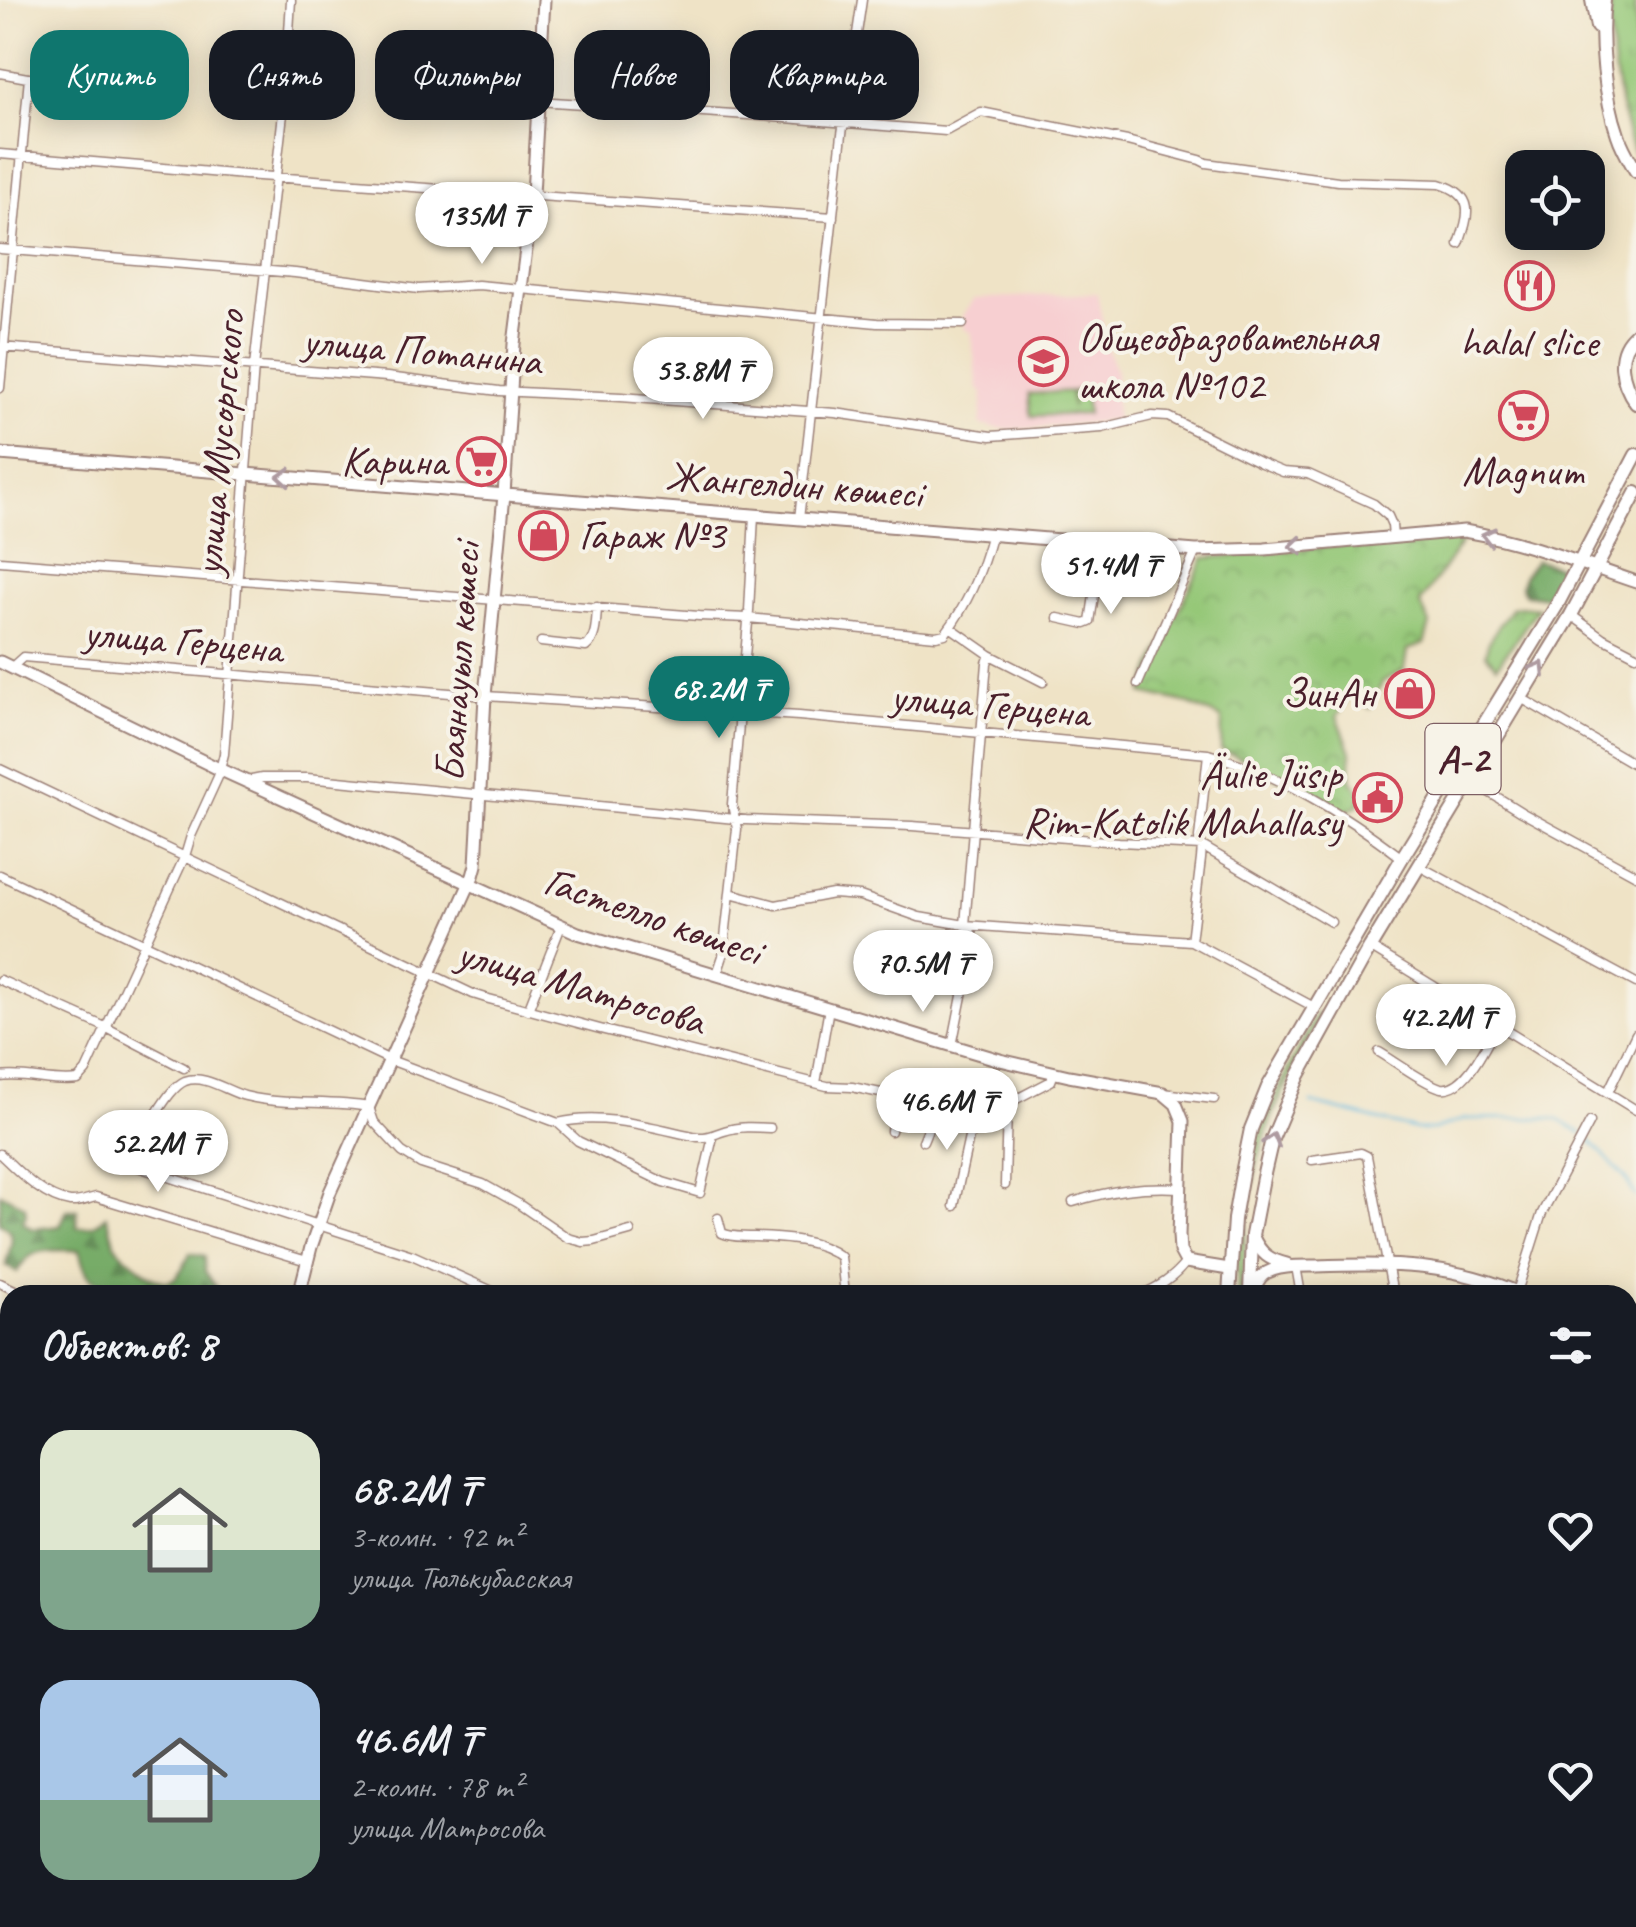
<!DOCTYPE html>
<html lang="ru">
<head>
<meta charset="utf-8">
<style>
	:root { --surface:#171b24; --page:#242831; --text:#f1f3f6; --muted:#9ea1a6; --accent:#0f766e }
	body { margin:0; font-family:Caveat,sans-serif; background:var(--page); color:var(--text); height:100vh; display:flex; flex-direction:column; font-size:38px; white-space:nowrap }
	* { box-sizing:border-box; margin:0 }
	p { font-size:32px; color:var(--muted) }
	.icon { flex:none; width:55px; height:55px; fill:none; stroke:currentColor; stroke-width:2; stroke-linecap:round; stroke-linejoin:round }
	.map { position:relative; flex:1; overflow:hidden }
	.details { position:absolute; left:0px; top:1285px; width:1638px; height:642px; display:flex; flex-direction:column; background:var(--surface); border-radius:30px 30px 0 0; box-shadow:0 5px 25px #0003 }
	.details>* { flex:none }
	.hud { position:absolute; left:30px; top:30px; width:1000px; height:90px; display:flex; gap:20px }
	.buttons { position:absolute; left:1505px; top:150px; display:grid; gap:20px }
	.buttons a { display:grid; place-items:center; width:100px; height:100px; border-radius:20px; background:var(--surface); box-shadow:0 5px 25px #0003; font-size:50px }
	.price { position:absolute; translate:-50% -85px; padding:0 22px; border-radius:35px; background:#fff; color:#222; font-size:32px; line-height:65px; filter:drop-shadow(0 2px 5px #0008) }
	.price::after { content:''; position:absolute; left:50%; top:60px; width:30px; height:22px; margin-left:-15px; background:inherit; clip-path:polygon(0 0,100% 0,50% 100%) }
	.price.current { background:var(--accent); color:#fff }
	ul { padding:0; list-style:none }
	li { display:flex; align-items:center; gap:30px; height:250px; padding:0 40px }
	li span { display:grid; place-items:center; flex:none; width:280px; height:200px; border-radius:30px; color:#555 }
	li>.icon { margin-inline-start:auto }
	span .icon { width:120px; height:120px; fill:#fffc; stroke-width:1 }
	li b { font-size:42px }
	h2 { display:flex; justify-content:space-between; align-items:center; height:120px; padding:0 40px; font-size:42px }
	.tag { padding:0 35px; border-radius:30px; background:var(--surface); box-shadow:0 5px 25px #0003; font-size:35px; line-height:90px }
	.tag.current { background:var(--accent); color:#fff }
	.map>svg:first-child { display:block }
	.built { fill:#f7cfd1 }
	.grass { fill:url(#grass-tufts); stroke:#6f7351; stroke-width:2.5 }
	.forest { fill:url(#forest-firs); stroke:#60664a; stroke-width:2.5 }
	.park { fill:url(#park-crowns); stroke:#6f7351; stroke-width:2.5 }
	.garden { fill:#94c777; stroke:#6f7351; stroke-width:2.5 }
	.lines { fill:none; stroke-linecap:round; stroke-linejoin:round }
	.stream { stroke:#5eb7dc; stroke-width:2.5 }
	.street-casing { stroke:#9c8178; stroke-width:11 }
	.secondary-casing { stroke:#9c8178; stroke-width:15 }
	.primary-casing { stroke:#9c8178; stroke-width:16 }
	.street { stroke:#fff; stroke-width:8 }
	.secondary { stroke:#fff; stroke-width:11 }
	.primary { stroke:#fff; stroke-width:12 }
	.oneway { stroke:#ae9aa0 }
	.labels { text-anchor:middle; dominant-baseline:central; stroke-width:8; stroke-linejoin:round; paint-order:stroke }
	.shield { fill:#f7f3e8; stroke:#7e5f64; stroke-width:2.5 }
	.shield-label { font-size:40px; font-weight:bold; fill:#4a1f2b }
	.poi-label { font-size:42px; fill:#4a1f2b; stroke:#f7f3e8; text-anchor:end }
	.street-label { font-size:42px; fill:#4a1f2b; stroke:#f7f3e8 }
</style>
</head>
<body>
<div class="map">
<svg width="1636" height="1927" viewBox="0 0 1636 1927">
	<defs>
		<pattern id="grass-tufts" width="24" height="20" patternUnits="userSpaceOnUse" patternTransform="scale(2.5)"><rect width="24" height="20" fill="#94c777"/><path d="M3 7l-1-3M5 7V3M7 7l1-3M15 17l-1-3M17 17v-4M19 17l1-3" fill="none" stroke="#81aa67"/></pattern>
		<pattern id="forest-firs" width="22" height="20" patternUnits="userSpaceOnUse" patternTransform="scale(2.5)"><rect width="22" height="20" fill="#77ac68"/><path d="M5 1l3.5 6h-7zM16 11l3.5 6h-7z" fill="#648b56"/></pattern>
		<pattern id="park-crowns" width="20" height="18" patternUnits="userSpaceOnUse" patternTransform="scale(2.5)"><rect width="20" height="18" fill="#94c777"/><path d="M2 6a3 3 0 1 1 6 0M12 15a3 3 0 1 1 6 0" fill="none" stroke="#81aa67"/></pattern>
	</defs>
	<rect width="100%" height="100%" fill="#f7f3e8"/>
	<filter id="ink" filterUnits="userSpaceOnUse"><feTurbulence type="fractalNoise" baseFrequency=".01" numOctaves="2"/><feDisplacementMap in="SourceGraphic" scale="20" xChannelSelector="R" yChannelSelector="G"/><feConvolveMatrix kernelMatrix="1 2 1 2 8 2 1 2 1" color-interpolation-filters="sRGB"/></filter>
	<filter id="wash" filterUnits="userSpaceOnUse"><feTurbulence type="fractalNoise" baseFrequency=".0048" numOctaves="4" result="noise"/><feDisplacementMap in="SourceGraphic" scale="40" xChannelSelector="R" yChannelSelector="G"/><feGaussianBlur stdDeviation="2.25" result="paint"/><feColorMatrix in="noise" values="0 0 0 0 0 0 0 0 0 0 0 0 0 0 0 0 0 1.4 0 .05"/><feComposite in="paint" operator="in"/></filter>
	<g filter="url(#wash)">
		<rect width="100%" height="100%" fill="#efe3c6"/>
		<path class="built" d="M1097,293l11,58 8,19v50l-106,10 -30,-5 3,-33 -5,-2 -7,-58 -6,-2 -3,-14 12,-17z"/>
		<path class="grass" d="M1612,0h24v158c-14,-32 -32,-125 -24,-158z
			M1519,606l19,2 -41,58 -11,-12 2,-12 23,-34z
			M1317,1013l3,5c-21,42 -45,84 -58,129 -15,48 -19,98 -18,148h-6l-1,-39 6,-57 12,-55 31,-71z"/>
		<path class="forest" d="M1536,560l27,8 -17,29 -20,-3 -5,-7 2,-10z
			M0,1193l25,13 1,8 -3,8 10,7 27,-3 7,-16h10v17c14,0 20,-1 29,-12 5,10 5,21 10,30 5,9 15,16 23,22 28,24 37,18 51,-14l15,3v15l16,24h-89l-3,-7c-36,-7 -41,0 -50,-38 -29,2 -46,-6 -62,22l-11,-7c3,-19 14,-31 -6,-42z"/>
		<path class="park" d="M1444,536l19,4 -43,63 10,21 -6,20 -17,6 -3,20 -21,11 -13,27 -19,-15 -14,23 14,36v28l11,14 -3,11 -16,8c-11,-7 -21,-18 -33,-23 -10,-5 -21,-6 -31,-11 -17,-9 -39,-24 -58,-29l1,-31 -33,-15 -46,-11 11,-30 50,-105z"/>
		<path class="garden" d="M1085,390l2,24 -56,2 -2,-22 41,-3 2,17v-17z"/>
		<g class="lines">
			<path class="stream" d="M1311,1103l106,27h16l32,-11 83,-1 11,2 22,13
				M1587,1137l38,41 11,18
				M0,1879l10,9
				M45,1918l14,9"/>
		</g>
	</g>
	<g filter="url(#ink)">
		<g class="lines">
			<defs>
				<path id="street" d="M0,73l33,6 27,1 25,-3 67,14
					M538,101l210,14 198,16 35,-19 146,29 73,19 6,3 132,18 102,3c36,11 29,31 19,60
					M0,154l245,21 588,42
					M0,249l295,24 124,16 59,-4 399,38 86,1
					M0,347l387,30 112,14 122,6 214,16 156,23 111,-8 50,-12 16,1 93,46 22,9 25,2 66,30 14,12 4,9 1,13
					M0,388l29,-310
					M799,519l43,-385 20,-134
					M0,561l699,55 49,2 188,18 9,-2c22,-29 38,-66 47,-101
					M1571,615l32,23 33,17
					M1058,618l27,6 5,-2 12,-80
					M950,627l40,28 -3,8 -22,262 7,9 -1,17 -19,95
					M541,642l45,5c11,-9 10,-27 11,-40
					M990,655l53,27
					M12,667l11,-10 462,39 314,20 409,38c71,19 136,60 194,104
					M1138,684l58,-133
					M1521,698l115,67
					M0,769l473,225 16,5 111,30 227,57 25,1 66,14 76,4 13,-1 44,-23 3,-8
					M247,781l15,-3h45l439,42 166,6 207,16 83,4 129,76
					M1471,781l50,31 115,63
					M1419,866l217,117
					M0,875l390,185 168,63 20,18 85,41 37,11 12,-52 -3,-3
					M730,893l46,12 57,-11 27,2 59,21 46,8 226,16 123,66
					M1191,941l10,-82 1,-13 -3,-8 9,-84
					M1370,947l266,163
					M717,974l6,-18 14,-127 -5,-25 17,-193 5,-96
					M0,980l105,47 79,41
					M528,1010l33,-84
					M1379,1052c14,8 50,34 63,36 25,3 45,-46 56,-64
					M0,1077c27,-4 52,7 78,3l8,-9 99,-215 6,-20 27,-59 6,-23 30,-387 31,-271 6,-96
					M816,1083l13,-75
					M1608,1092l28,-58
					M1163,1093l51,6
					M150,1123c9,-12 21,-36 35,-42 20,-7 41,10 60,15 40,10 83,4 124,11l5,15 28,30 19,12 62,20 34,19 51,35 15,4 11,-1 36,-10
					M558,1123c45,-11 96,5 140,14 11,1 16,-3 26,-6 15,-5 30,-4 46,-3
					M891,1131l5,-34
					M923,1141l7,-17 4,-21
					M0,1154c19,18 43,44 70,48 9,1 17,-3 26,-5l211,64
					M116,1160l296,95 89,40
					M1312,1160l49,-7 6,3 26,139
					M1005,1185l2,-81
					M1073,1202c38,-12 68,-16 108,-14
					M954,1206l22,-101
					M718,1218l4,15c10,5 20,3 32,4 30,1 63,2 87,20l4,38
					M1296,1266l5,29
					M0,1283l25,12
					M1517,1292l25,-79 48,-91
					M1140,1295c19,-8 34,-17 46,-33
					M0,1395l10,5
					M1628,1407l8,-8
					M1628,1540l8,-8
					M10,1602v16
					M0,1627h10
					M1628,1676l8,-9
					M0,1735l10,2
					M1628,1801l8,-9
					M1628,1851l8,10
					M0,1852l10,12
					M83,1918l14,9
					M168,1918l25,9
					M323,1918l13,9
					M493,1918l19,9
					M582,1918l23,9
					M911,1918l10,9
					M141,1927l9,-9
					M441,1927l13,-9
					M617,1927l6,-9
					M696,1927l5,-9
					M736,1927l2,-5
					M934,1927l9,-9
					M1075,1927l2,-9"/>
				<path id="secondary" d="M0,454l1196,97 69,-2 199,-18c59,10 116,32 172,51
					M0,662l221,108 357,163 422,127 69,16 94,17 13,11 7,17 -4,114 1,16 6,11 43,7
					M1253,1237c8,17 16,23 34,27
					M299,1295l12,-48 19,-55 143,-316 3,-11 9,-169 19,-201 10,-151 19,-150 11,-194
					M1252,1295c3,-7 5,-15 11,-20 13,-10 38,-9 54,-9 77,-3 135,-3 207,29
					M1628,1364l8,9"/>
				<path id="primary" d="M1592,0l5,27
					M1604,0c-5,39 1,98 14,135 4,13 11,24 18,36
					M1636,334c-22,18 -15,48 0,69
					M1229,1295l5,-76 8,-46 9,-44 17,-42 134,-229 155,-253 79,-150
					M1250,1295l2,-60 11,-57 9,-39 27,-64 71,-128 201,-332 65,-122
					M1166,1927l2,-9
					M1185,1927l2,-9"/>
			</defs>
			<use href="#street" class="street-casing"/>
			<use href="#secondary" class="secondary-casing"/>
			<use href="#primary" class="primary-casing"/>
			<use href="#street" class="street"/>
			<use href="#secondary" class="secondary"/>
			<use href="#primary" class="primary"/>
		</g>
		<defs><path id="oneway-chevron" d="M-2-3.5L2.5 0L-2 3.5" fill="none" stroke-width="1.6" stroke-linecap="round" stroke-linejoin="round" transform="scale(2.5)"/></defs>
		<g class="oneway">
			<use href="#oneway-chevron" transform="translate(284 477) rotate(-176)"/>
			<use href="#oneway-chevron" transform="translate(1488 536) rotate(-167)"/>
			<use href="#oneway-chevron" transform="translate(1296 546) rotate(175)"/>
			<use href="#oneway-chevron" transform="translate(1539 668) rotate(-59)"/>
			<use href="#oneway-chevron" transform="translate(1272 1140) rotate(-74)"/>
		</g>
	</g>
	<defs>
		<symbol id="restaurant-ring" viewBox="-11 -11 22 22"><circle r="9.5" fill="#f7f3e8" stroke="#d1495b" stroke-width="1.5"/><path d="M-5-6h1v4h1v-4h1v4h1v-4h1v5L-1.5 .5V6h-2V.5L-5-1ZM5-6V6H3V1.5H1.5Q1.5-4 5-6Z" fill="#d1495b"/></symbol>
		<symbol id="school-ring" viewBox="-11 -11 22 22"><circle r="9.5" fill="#f7f3e8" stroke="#d1495b" stroke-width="1.5"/><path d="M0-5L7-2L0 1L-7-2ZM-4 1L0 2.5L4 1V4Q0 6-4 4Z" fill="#d1495b"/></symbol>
		<symbol id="supermarket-ring" viewBox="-11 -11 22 22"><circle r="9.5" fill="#f7f3e8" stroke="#d1495b" stroke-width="1.5"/><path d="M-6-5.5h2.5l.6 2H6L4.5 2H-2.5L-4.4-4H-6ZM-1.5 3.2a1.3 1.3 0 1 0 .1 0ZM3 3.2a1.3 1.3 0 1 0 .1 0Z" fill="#d1495b"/></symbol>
		<symbol id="shop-ring" viewBox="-11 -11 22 22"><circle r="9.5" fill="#f7f3e8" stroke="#d1495b" stroke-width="1.5"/><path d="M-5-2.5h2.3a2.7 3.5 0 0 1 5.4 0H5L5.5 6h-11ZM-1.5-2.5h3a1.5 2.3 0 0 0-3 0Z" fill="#d1495b"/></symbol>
		<symbol id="civic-ring" viewBox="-11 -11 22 22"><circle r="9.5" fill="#f7f3e8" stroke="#d1495b" stroke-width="1.5"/><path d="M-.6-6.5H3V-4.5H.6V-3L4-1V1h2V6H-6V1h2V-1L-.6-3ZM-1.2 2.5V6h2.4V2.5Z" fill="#d1495b"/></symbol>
	</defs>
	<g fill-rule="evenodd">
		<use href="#restaurant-ring" x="1502" y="258" width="55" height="55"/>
		<use href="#school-ring" x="1016" y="334" width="55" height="55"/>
		<use href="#supermarket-ring" x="1496" y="388" width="55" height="55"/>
		<use href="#supermarket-ring" x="454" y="434" width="55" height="55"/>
		<use href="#shop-ring" x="516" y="508" width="55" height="55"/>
		<use href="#shop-ring" x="1382" y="666" width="55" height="55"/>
		<use href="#civic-ring" x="1350" y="770" width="55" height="55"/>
	</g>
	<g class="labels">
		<rect class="shield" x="1425.5" y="724" width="75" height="70" rx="8"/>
		<g class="shield-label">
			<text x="1463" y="759">A-2</text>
		</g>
		<g class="poi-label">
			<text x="1078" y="337" text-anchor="start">Общеобразовательная<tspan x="1078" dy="48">школа №102</tspan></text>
			<text x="1529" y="342" text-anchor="middle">halal slice</text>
			<text x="447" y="461">Карина</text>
			<text x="1523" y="471" text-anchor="middle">Magnum</text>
			<text x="579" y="535" text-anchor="start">Гараж №3</text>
			<text x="1375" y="693">ЗинАн</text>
			<text x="1342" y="774">Äulie Jüsıp<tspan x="1342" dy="48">Rim-Katolik Mahallasy</tspan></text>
		</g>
		<g class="street-label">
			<text transform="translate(422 351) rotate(5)">улица Потанина</text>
			<text transform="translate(219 443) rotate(-85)">улица Мусоргского</text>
			<text transform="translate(794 485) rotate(4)">Жангелдин көшесі</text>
			<text transform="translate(183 641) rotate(5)">улица Герцена</text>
			<text transform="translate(458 662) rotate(-86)">Баянауыл көшесі</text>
			<text transform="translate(990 705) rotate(5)">улица Герцена</text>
			<text transform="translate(653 916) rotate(19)">Гастелло көшесі</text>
			<text transform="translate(581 987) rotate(16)">улица Матросова</text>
		</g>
	</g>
</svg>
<div class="buttons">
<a><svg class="icon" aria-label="locate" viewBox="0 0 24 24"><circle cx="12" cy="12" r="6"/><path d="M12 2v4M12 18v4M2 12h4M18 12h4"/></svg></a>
</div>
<b class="price" style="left:482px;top:267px">135M ₸</b>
<b class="price" style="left:703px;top:422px">53.8M ₸</b>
<b class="price" style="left:1111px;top:617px">51.4M ₸</b>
<b class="price current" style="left:719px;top:741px">68.2M ₸</b>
<b class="price" style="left:923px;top:1015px">70.5M ₸</b>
<b class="price" style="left:1446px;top:1069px">42.2M ₸</b>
<b class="price" style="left:947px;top:1153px">46.6M ₸</b>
<b class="price" style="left:158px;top:1195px">52.2M ₸</b>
<div class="hud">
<a class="tag current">Купить</a>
<a class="tag">Снять</a>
<a class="tag">Фильтры</a>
<a class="tag">Новое</a>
<a class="tag">Квартира</a>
</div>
<section class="details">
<h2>Объектов: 8<svg class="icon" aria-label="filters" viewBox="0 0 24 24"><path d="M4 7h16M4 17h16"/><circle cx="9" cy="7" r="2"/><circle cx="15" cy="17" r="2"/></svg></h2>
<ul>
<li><span style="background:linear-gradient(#dfe7d0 60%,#7fa58c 0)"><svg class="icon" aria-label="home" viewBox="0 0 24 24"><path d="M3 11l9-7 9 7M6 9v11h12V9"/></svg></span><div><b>68.2M ₸</b><p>3-комн. · 92 m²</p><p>улица Тюлькубасская</p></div><svg class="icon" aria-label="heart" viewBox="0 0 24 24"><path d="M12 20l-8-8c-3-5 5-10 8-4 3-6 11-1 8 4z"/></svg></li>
<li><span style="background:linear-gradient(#a9c7e8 60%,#7fa58c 0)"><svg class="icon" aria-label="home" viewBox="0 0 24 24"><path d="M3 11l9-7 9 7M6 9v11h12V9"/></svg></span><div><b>46.6M ₸</b><p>2-комн. · 78 m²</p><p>улица Матросова</p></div><svg class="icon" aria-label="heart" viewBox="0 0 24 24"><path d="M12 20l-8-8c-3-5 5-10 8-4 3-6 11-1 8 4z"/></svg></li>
</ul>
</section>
</div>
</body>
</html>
